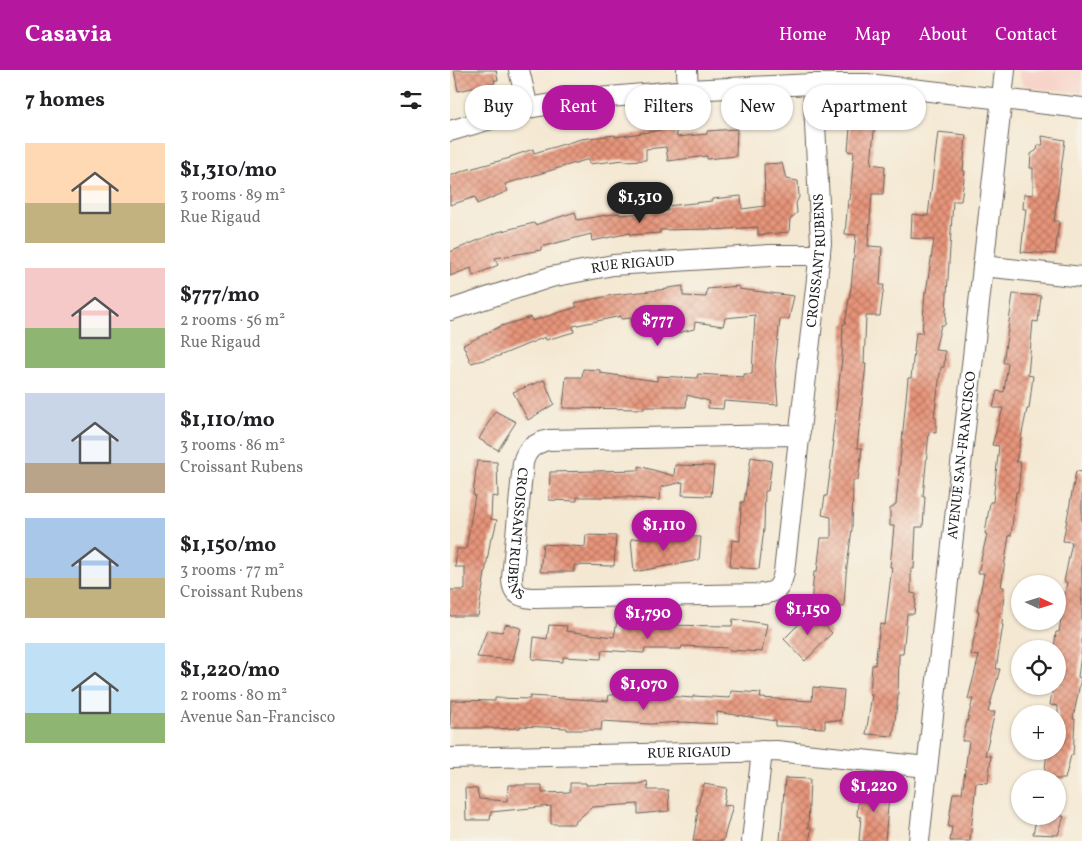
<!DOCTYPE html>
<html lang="en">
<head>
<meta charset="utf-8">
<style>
	:root { --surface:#fff; --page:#f6f6f6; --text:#202124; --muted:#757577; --accent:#b5179e }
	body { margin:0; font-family:Vollkorn,serif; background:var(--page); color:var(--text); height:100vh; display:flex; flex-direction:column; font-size:19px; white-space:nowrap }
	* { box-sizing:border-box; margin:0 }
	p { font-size:16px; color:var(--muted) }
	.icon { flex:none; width:28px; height:28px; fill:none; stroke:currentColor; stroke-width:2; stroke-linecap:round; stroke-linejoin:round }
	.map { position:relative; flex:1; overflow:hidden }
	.details { display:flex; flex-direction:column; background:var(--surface); width:450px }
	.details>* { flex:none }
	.top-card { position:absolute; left:15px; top:15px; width:475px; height:45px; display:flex; gap:10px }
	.needle { width:32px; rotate:94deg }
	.fabs { position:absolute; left:561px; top:505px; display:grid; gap:10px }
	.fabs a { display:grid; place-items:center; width:55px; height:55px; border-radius:50%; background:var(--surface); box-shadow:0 1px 4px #0004; font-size:25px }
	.price { position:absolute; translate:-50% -42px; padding:0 11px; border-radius:18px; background:var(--accent); color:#fff; font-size:16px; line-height:32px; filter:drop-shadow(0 1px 2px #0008) }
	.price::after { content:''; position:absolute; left:50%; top:30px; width:15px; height:11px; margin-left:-8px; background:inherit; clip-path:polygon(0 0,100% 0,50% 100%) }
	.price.active { background:#222; color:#fff }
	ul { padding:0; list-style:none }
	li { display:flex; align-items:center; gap:15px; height:125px; padding:0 25px }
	li span { display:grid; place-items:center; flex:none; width:140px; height:100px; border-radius:0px; color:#555 }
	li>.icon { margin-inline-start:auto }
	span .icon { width:60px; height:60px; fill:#fffc; stroke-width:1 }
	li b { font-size:21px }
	h2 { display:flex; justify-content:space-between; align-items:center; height:60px; padding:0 25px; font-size:21px }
	.pill { padding:0 18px; border-radius:22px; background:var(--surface); box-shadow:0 1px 4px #0004; font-size:18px; line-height:45px }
	.pill.active { background:var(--accent); color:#fff }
	header { display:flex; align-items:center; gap:30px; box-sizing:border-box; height:70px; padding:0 25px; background:var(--accent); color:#fff }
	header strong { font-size:24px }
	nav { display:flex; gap:28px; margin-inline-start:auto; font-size:18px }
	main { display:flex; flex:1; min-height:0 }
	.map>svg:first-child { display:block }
	.built { fill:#f7d1c7 }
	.building { fill:url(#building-cross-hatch) }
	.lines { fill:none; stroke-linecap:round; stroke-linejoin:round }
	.minor-casing { stroke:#68635c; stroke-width:22 }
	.minor { stroke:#fff; stroke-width:20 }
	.labels { text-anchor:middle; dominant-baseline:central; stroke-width:5; stroke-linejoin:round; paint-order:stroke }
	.street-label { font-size:14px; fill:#1c1c1c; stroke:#f7f3e8 }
</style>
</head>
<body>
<header>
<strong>Casavia</strong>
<nav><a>Home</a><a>Map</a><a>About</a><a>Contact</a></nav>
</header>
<main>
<section class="details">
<h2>7 homes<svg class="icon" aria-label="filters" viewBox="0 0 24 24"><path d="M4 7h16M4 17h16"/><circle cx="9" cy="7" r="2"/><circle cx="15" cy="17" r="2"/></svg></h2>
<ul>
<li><span style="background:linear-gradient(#ffd9b3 60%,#c2b280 0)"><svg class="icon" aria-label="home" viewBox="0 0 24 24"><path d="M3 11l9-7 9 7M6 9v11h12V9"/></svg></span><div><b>$1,310/mo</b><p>3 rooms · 89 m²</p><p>Rue Rigaud</p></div></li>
<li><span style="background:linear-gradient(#f6c9c9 60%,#8fb573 0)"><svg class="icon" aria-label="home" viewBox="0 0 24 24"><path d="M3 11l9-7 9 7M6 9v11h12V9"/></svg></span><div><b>$777/mo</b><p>2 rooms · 56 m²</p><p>Rue Rigaud</p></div></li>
<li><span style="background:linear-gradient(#c9d6e8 70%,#b9a48a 0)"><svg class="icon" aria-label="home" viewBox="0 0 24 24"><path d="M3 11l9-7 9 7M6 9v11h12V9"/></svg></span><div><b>$1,110/mo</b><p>3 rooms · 86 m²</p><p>Croissant Rubens</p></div></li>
<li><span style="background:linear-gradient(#a9c7e8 60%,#c2b280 0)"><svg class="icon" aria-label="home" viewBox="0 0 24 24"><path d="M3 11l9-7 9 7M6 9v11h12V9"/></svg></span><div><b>$1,150/mo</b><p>3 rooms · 77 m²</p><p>Croissant Rubens</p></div></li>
<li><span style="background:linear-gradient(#bfe0f5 70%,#8fb573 0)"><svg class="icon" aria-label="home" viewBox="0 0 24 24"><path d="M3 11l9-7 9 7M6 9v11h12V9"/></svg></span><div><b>$1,220/mo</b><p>2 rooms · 80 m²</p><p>Avenue San-Francisco</p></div></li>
</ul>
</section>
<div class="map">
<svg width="632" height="771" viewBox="0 0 632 771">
	<defs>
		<pattern id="building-cross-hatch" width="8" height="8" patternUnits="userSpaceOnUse" patternTransform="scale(1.25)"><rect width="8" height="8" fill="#e7947a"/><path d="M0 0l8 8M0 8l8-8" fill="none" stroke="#ba7863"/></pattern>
	</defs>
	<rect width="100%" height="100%" fill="#f7f3e8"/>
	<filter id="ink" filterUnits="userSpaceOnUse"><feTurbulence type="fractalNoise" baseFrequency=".02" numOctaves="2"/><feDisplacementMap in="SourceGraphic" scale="10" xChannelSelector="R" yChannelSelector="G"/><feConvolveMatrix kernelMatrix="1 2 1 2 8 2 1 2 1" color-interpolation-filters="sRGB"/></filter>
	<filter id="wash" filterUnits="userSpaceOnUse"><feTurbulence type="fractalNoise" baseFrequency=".0096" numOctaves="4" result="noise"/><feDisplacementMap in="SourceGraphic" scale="20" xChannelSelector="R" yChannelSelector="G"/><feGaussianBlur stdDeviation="1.12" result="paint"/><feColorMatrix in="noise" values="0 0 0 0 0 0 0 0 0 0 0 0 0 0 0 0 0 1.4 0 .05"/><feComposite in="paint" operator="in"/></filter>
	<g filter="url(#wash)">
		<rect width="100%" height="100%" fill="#f4e8d2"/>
		<path class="built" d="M569,0h63v23l-50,-5 -8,-4 -5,-9z"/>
		<g id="blocks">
			<path class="building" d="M4,0h42l2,10h-4l1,3 -37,8z
				M401,46l24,4 -4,44 14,2 -2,28h-11l-4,52 14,1 -2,38h4l-4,31h-14l-2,48h2l-9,84h5l-4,32h-5l-1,49 -6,45 -2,33 -33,-3 3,-32h3l4,-34h10v-21l-9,-2 3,-19h2l7,-55h-2l10,-83 1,-34h2l6,-37 5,-52 -11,-1 3,-34h2l4,-48 -6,-1z
				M225,58l2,9 30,-3v-3l30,-2 -1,27 -29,3v-3l-39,5 -2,-14 -20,2v11l-22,1v-1l-35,4v-5l-84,25 3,7 -31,13 -2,-7 -25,8v-29l16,-6 44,-12v-1l23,-8 1,4 47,-14 34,-4v2z
				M488,62l28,3 -3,36h2l-4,30h-8l-8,124h-4l-6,25 10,1 -1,16h-3l-7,50h2v16l-7,-1 -6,65h2l-2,30h-7l-2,42h-3v24l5,1 -2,20h-7l-4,40h-4l-1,42 -5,40 -27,-2 6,-39h-2l2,-30h3l5,-41 5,1 7,-58h-2l4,-41h-4v-17l6,-5 12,-126h3l5,-45h6l3,-41h1l8,-52 -23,-2 1,-24 16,2z
				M592,66l23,4 -11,81h5l-4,33 -34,-2 5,-43h-3l1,-15 9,1v-27h-3l1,-14 6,-4 1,-5h5z
				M332,93l4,16 12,2 1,16 -3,6 1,10 -7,6 -1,13 -31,3v-8l-45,3v-1l-53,1v3l-30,2v-2l-38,8 -1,-7 -50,13v3l-46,8 3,7 -25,11 -2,-8 -21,8v-24l48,-20 36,-9 1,2 40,-13 2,8 42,-7 1,2 48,-4 -1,-5 45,-5v-2l29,-3 1,13 23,-3 -1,-42z
				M233,216v10l23,1 1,-8 32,-3v3l55,7 -5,23h-9l-5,47 3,39 -54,-4 -1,8 -15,-1 1,-7 -22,-6 -1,12h-42v2l-81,-1 3,-31h16l1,-8 17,1v3l57,8v-5l40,2 1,-4 46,3v-3h8l3,-59 -30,3 -2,8 -28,-4 -1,7 -16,4 -14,1 1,-13 -33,7 -1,-10 -10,1v-3l-48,10 1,6 -28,8 -1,-3 -46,19 -28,7 -8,-18 38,-19 30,-9 1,4 45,-14 -2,-4 38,-8 55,-6v-1z
				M563,224l28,2 -3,26 -5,-1 -5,54 5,1 -4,33h-2l-11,53h5l-3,30h-2l-5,44 -2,-1 -8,52h3l-2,38h1l-7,44h4l-12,43h7l-10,43 6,1 -3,27 -12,-1 -6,59h-20l2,-14h-4l5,-34h9l7,-52h-7l11,-42h-5l11,-43 -8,-1 8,-44h-2l7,-38h-6l9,-39h-2l5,-32h3l6,-56 -7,-1 11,-37h-10l4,-17 7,1 4,-29h-5z
				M94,310l10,24 -26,16 -15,-28z
				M45,341l21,11 -18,28 -19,-11z
				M301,387l21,4 -4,30h-3l-1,38 -5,40 -29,-2 2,-27 8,1 1,-39h3z
				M27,391l20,1 1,35 -6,-1 -1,23 6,1 -4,17h-2l-13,79h-28v-26h15v-23h-10l2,-18h9l9,-54h-2z
				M225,395l39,1 -3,30 -29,-1 1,-13 -22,5 -1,13 -27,-2v-1h-56v4l-28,-1 1,-28 89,-2v-4l35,10z
				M626,401l6,1v175l-4,30 3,1 -8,41h2l-2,36h-2l-6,24h-21l3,-28h11v-45l-8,-1 3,-19h5v-37h-4l2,-17h3l8,-50h-3l8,-40 -9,-1z
				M136,465l30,1 -2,30 -40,-1v7h-34l3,-28 42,3z
				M223,466l28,1 -2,23 -65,12 -3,-33z
				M362,541l20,22 -27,28 -21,-22z
				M283,549l34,5 -5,28 -33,-2v-2l-47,-2 -1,3h-36l-1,4 -42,-3 -1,9 -38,-2v5l-31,-3 2,-22 13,2 2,-14 18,1 -1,5 48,6 3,-16 36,8v-4l79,1z
				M56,554l15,4 -8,32 -36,-3 10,-27 15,2z
				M363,617l31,3 -3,31 -16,-1v8l-49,-2v-5l-59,-9v12l-34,-2 -33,2 -48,-3 -1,9h-34v-2l-47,-2v2l-27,1v-1h-43l1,-28 44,1v-3l35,1v-3l78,5 1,-6 30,-1 54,4v-2l37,2 1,-7 30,2 -1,5 52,3z
				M335,708l25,1 -2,49h3l-1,13h-30z
				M197,711l1,9h20l1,21 -31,3v-10l-46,3 -19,17h-22v-18l-60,6 -1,8h-24l-1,-32 12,1 2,10 28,2 1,-16h34v8l28,-1v-9h16v2l53,-1z
				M419,712l21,2 -5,57h-26l2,-24 -4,-1 1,-15 9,1z
				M254,714l23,4 -3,18 9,-1 -10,36h-30l5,-30h-2z
				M587,746h27l-6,19 -25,-1z"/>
		</g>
	</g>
	<g filter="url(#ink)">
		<use href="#blocks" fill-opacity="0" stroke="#68635c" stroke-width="1"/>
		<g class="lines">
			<defs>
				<g id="minor">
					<path d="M69,0l9,38"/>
					<path d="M237,0l1,20"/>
					<path d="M0,61l78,-23 48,-8 112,-10 125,-6h54l215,24"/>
					<path d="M533,196l99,11"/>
					<path id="s1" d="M0,240l101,-33 62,-12 157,-10h50"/>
					<path id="s2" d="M350,367l-14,-2 -238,5c-14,4 -22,9 -25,23l-11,115c0,14 6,19 20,20l229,-4c16,-1 20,-7 23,-22l37,-329 -8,-159"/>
					<path id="s3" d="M0,688l326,-7 151,16"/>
					<path d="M302,771l10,-90"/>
					<path id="s4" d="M469,771l86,-771"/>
				</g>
			</defs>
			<use href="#minor" class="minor-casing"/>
			<use href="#minor" class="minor"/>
		</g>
	</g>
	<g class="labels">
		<g class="street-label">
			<text stroke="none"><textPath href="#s2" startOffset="1014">CROISSANT RUBENS</textPath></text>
			<text stroke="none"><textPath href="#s1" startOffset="189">RUE RIGAUD</textPath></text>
			<text stroke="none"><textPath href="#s4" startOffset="388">AVENUE SAN-FRANCISCO</textPath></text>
			<text stroke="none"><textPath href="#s2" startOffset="360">CROISSANT RUBENS</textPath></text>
			<text stroke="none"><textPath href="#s3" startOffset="239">RUE RIGAUD</textPath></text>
		</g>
	</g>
</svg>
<div class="fabs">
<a><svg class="needle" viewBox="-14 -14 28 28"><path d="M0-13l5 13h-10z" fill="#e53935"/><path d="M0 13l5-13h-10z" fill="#757577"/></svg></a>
<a><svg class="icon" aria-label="locate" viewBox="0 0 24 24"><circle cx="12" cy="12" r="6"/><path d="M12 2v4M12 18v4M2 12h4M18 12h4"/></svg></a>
<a>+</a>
<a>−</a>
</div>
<b class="price active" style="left:190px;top:154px">$1,310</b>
<b class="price" style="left:208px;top:277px">$777</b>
<b class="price" style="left:214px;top:482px">$1,110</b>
<b class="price" style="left:358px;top:566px">$1,150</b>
<b class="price" style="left:198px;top:570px">$1,790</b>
<b class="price" style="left:194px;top:641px">$1,070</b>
<b class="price" style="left:424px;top:743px">$1,220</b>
<div class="top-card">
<a class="pill">Buy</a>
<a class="pill active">Rent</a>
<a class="pill">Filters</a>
<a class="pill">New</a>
<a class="pill">Apartment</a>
</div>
</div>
</main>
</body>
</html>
